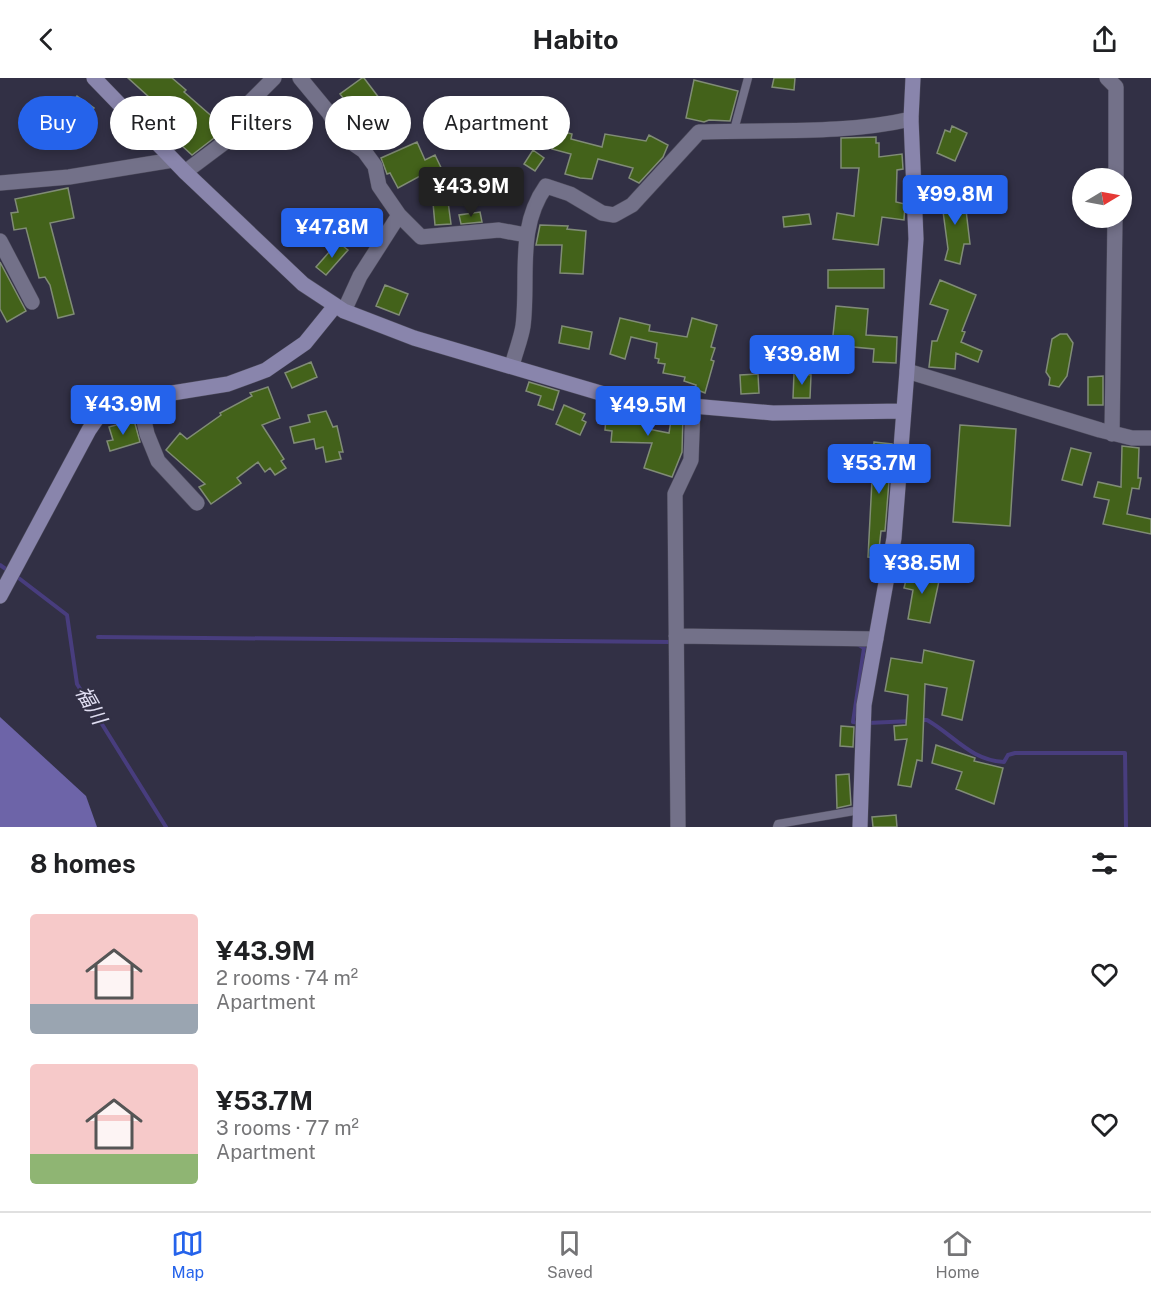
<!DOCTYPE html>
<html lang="en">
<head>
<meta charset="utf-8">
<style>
	:root { --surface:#fff; --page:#f6f6f6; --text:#202124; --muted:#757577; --line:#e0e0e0; --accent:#2563eb }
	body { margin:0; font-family:"Public Sans","Noto Sans JP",sans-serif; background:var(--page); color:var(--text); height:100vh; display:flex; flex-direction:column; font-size:22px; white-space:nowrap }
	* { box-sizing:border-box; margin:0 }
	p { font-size:20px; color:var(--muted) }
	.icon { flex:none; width:33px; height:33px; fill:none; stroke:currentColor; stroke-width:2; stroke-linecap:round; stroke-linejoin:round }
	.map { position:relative; height:749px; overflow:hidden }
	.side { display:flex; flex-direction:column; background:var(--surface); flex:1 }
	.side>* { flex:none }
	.guide { position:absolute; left:18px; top:18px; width:600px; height:54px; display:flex; gap:12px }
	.needle { width:39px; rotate:80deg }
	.fabs { position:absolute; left:1072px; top:90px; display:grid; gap:12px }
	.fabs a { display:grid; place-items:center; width:60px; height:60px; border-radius:50%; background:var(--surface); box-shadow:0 3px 9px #0003; font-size:30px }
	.price { position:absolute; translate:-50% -51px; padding:0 14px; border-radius:6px; background:var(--accent); color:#fff; font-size:20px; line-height:39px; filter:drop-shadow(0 2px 3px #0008) }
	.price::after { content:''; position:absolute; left:50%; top:36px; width:18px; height:14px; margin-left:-9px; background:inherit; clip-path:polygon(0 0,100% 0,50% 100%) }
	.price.current { background:#222; color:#fff }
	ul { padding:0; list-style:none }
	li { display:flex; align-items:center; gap:18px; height:150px; padding:0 30px }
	li span { display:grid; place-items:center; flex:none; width:168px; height:120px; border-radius:6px; color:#555 }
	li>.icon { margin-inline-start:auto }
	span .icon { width:72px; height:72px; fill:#fffc; stroke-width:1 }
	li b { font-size:26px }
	h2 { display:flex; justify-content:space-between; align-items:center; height:72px; padding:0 30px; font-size:26px }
	.pill { padding:0 21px; border-radius:27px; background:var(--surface); box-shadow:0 3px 9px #0003; font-size:21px; line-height:54px }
	.pill.current { background:var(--accent); color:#fff }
	header { display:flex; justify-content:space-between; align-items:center; height:78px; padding:0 30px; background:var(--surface); font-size:27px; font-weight:700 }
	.menu { display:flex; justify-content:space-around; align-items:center; height:84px; border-top:2px solid var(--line); background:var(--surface); font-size:16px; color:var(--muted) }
	.menu a { display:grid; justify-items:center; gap:3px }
	.menu .current { color:var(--accent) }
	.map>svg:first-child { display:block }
	.forest { fill:#6d64a8 }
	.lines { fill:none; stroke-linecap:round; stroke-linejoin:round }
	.stream { stroke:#483d7e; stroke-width:4 }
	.building { fill:#43621a; stroke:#808c76; stroke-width:1.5 }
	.lane-casing { stroke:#4d4b5c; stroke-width:9 }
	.street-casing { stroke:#4d4b5c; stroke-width:16 }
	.secondary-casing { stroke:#4d4b5c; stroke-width:16 }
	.lane { stroke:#737189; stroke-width:8 }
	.street { stroke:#737189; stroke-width:15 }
	.secondary { stroke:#8985ac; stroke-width:15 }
	.labels { text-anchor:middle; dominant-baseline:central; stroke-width:4.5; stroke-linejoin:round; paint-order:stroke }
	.water-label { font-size:20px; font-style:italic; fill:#e1dff3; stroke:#323045 }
</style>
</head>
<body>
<header><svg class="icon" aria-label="back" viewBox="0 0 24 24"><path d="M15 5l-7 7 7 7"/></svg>Habito<svg class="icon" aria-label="share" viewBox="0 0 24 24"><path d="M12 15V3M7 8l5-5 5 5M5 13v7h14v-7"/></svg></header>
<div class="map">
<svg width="1151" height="749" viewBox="0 0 1151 749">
	<rect width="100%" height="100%" fill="#323045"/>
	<path class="forest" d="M0,639l86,79 11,31h-97z"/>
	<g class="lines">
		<path class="stream" d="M0,487l10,7
			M16,498l51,39 10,69 89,143
			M98,559l573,5
			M859,567l5,3 -11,74 7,1
			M918,642h9c28,16 43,40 77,42l4,-7 7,-2h110l1,74
			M868,645l43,-2"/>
	</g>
	<path class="building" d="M128,0h44l14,12 -2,2 39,34 -9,12 -22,17 -12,-11 5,-5 -19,-17 5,-5z
		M362,0h2l37,49 -11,9 -6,-8 -11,9 -33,-43z
		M774,0h21l-1,12 -22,-3z
		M694,2l44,11 -8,30 -21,-1 -5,2 -18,-4z
		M77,18l17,12 -16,26 -18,-12z
		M952,48l15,7 -12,28 -18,-8 8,-23 5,2z
		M557,52l15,4 -1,5 31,8 3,-13 41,7 3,-6 19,10 -5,12 -24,26 -10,-5 4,-10 -35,-9 -6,20 -12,-1 -15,-4 6,-20 -19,-5z
		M876,59v6h3v14l23,-3 1,15 -6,1 -1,32 9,2 -1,16 -22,-3 -4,28 -45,-6 4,-26 17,3 5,-48h-18v-30z
		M417,64l8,18 10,-5 11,23 13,-2 1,4 23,1v4l36,10v5l-72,-6 4,30 -16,1 -2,-22 -13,-27 -22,12 -8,-15 -3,1 -6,-16z
		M533,72l11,8 -9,13 -11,-7z
		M68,110l6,30 -24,5 24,91 -16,4 -8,-33 -5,-8 -6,1 -13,-50 -12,2 -3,-17 7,-1 -3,-13z
		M964,115l6,51h-6l-4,20 -15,-4 3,-11 -7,-53z
		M480,134l2,10 -21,2 -2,-9z
		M809,136l2,10 -27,3 -1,-10z
		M540,147l28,1 -1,3 19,2 -3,43 -23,-1 2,-28h-26z
		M338,164l10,8 -22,25 -10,-8z
		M0,184l26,49 -19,11 -7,-13z
		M884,191v19h-56v-18z
		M940,202l36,15 -14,36 3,1 -4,10 21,9 -4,11 -22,-9 -1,16 -26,-2 3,-26h5l11,-31 -18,-6z
		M385,207l23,9 -9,21 -23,-9z
		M836,228l32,3 -2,26 31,2 -1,26 -23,-1 1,-13 -42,-4z
		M620,240l30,7 -1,6 38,6 5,-19 25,7 -6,22 4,1 -4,12 3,1 -9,32 -10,-4 1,-4 -12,-4 1,-4 -22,-4 2,-9 -7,-1 1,-4 -4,-1 2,-15 -26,-6 -6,22 -15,-5z
		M562,248l30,6 -3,17 -30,-6z
		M1060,256h7l6,9 -6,33 -8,11 -10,-2 1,-7 -4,-6 6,-33z
		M311,284l6,15 -25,11 -7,-15z
		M794,295l17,2 -1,23h-17z
		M758,296l1,19 -18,1 -1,-19z
		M1103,298v29h-15v-28z
		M529,304l30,9 -6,19 -15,-5 3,-9 -15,-5z
		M268,309l12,31 -18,7 22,34 -3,2 5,7 -11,7 -5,-7 -5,4 -7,-10 -21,16 4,5 -30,21 -12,-17 6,-3 -39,-34 14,-17 7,6 34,-24 -1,-2 32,-17 -2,-3z
		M564,327l21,9 -3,6 4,2 -6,13 -24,-11z
		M607,328l43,6 -2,17 21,4 3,-19 11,1 -1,37 -10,25 -28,-9 8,-25 -41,-1 1,-11 -7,-1z
		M326,333l7,16 4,-1 6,26h-4l2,7 -15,3 -3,-15 -7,2 -2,-10 -20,4 -4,-16 20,-5 -2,-7z
		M134,342l6,22 -30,9 -3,-10 6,-1 -4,-13z
		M960,347l56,4 -6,97 -57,-4z
		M874,364l18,2 -7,87h-4l-3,27 -10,-1z
		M1122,368l17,2 -1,30h3l-2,11 -7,-1 -5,26 24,5v15l-48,-10 6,-24 -15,-3 4,-15 23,5z
		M1071,370l20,5 -9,32 -20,-5z
		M909,490l25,6 -2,5 7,2 -9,42 -22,-4 5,-29 -9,-2z
		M924,572l50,11 -12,59 -20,-5 5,-27 -22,-4 -3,77 -5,-1 -6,27 -13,-2 9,-46 -12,1 -1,-14 12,-1 2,-30 -23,-4 6,-33 31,5z
		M841,648l13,1 -1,20 -13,-1z
		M936,667l39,13 -1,3 29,7 -9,36 -38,-15 6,-17 -30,-9z
		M849,696l2,31 -14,3 -1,-33z
		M896,737l1,12h-24l-1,-10z"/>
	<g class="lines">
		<defs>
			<path id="lane" d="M734,52l14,-52
				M777,749l1,-3 82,-14"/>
			<path id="street" d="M300,0l29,35 12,22 23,16 11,15 4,20 20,29 22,22 78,-7 27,5
				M1107,0l9,9v91
				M185,94l40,-30 21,-36 28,-28
				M0,105l69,-6 104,-17
				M0,163l32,61
				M344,233l16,-35 39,-61
				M512,288c3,-13 9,-27 11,-40 6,-48 -7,-98 23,-140l24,8 32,19 12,2 18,-10 67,-73c72,-3 142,3 212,-13
				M907,293l193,59 32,8h19
				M139,321l8,35 11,27 39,42
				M1112,356l3,-216
				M676,558l200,3
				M678,749l-3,-333 16,-34 2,-54"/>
			<path id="secondary" d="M94,0l91,94 118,112 41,27 70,27 210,62 149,13 131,-2
				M0,518l89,-166 11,-16 13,-9 16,-5 99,-16 38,-14 39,-27 30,-37
				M860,749l4,-122 30,-167 13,-167 9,-132 -5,-120 2,-41"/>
		</defs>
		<use href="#lane" class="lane-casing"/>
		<use href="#street" class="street-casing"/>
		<use href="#secondary" class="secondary-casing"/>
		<use href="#lane" class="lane"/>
		<use href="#street" class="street"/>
		<use href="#secondary" class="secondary"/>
	</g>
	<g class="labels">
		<g class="water-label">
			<text transform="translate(91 627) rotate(60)">福川</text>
		</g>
	</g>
</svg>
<div class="fabs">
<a><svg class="needle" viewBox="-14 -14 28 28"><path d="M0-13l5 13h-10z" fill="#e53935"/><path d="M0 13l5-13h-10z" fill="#757577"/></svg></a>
</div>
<b class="price current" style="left:471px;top:140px">¥43.9M</b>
<b class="price" style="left:955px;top:148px">¥99.8M</b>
<b class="price" style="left:332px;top:181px">¥47.8M</b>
<b class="price" style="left:802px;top:308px">¥39.8M</b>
<b class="price" style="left:123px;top:358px">¥43.9M</b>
<b class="price" style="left:648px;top:359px">¥49.5M</b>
<b class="price" style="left:879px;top:417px">¥53.7M</b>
<b class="price" style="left:922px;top:517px">¥38.5M</b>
<div class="guide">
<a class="pill current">Buy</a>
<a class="pill">Rent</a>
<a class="pill">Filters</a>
<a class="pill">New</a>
<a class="pill">Apartment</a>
</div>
</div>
<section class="side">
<h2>8 homes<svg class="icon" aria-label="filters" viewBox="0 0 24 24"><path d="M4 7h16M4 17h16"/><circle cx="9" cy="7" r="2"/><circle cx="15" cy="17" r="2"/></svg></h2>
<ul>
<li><span style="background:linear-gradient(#f6c9c9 75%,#9aa5b1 0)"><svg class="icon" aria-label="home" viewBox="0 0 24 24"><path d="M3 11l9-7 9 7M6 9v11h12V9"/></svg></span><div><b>¥43.9M</b><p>2 rooms · 74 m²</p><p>Apartment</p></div><svg class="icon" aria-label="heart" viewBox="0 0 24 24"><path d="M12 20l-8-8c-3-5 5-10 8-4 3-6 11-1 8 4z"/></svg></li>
<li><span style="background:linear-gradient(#f6c9c9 75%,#8fb573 0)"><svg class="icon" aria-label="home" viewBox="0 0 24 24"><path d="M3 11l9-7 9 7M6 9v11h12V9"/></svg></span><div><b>¥53.7M</b><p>3 rooms · 77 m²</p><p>Apartment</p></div><svg class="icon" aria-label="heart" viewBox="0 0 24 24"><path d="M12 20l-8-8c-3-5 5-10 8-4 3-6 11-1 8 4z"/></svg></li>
</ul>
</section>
<nav class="menu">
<a class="current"><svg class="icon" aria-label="map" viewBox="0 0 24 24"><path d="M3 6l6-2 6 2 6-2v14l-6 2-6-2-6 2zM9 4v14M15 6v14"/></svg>Map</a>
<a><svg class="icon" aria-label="saved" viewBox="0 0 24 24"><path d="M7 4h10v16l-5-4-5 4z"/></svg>Saved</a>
<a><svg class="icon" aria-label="home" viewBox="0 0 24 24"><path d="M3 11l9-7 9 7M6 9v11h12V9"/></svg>Home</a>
</nav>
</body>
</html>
